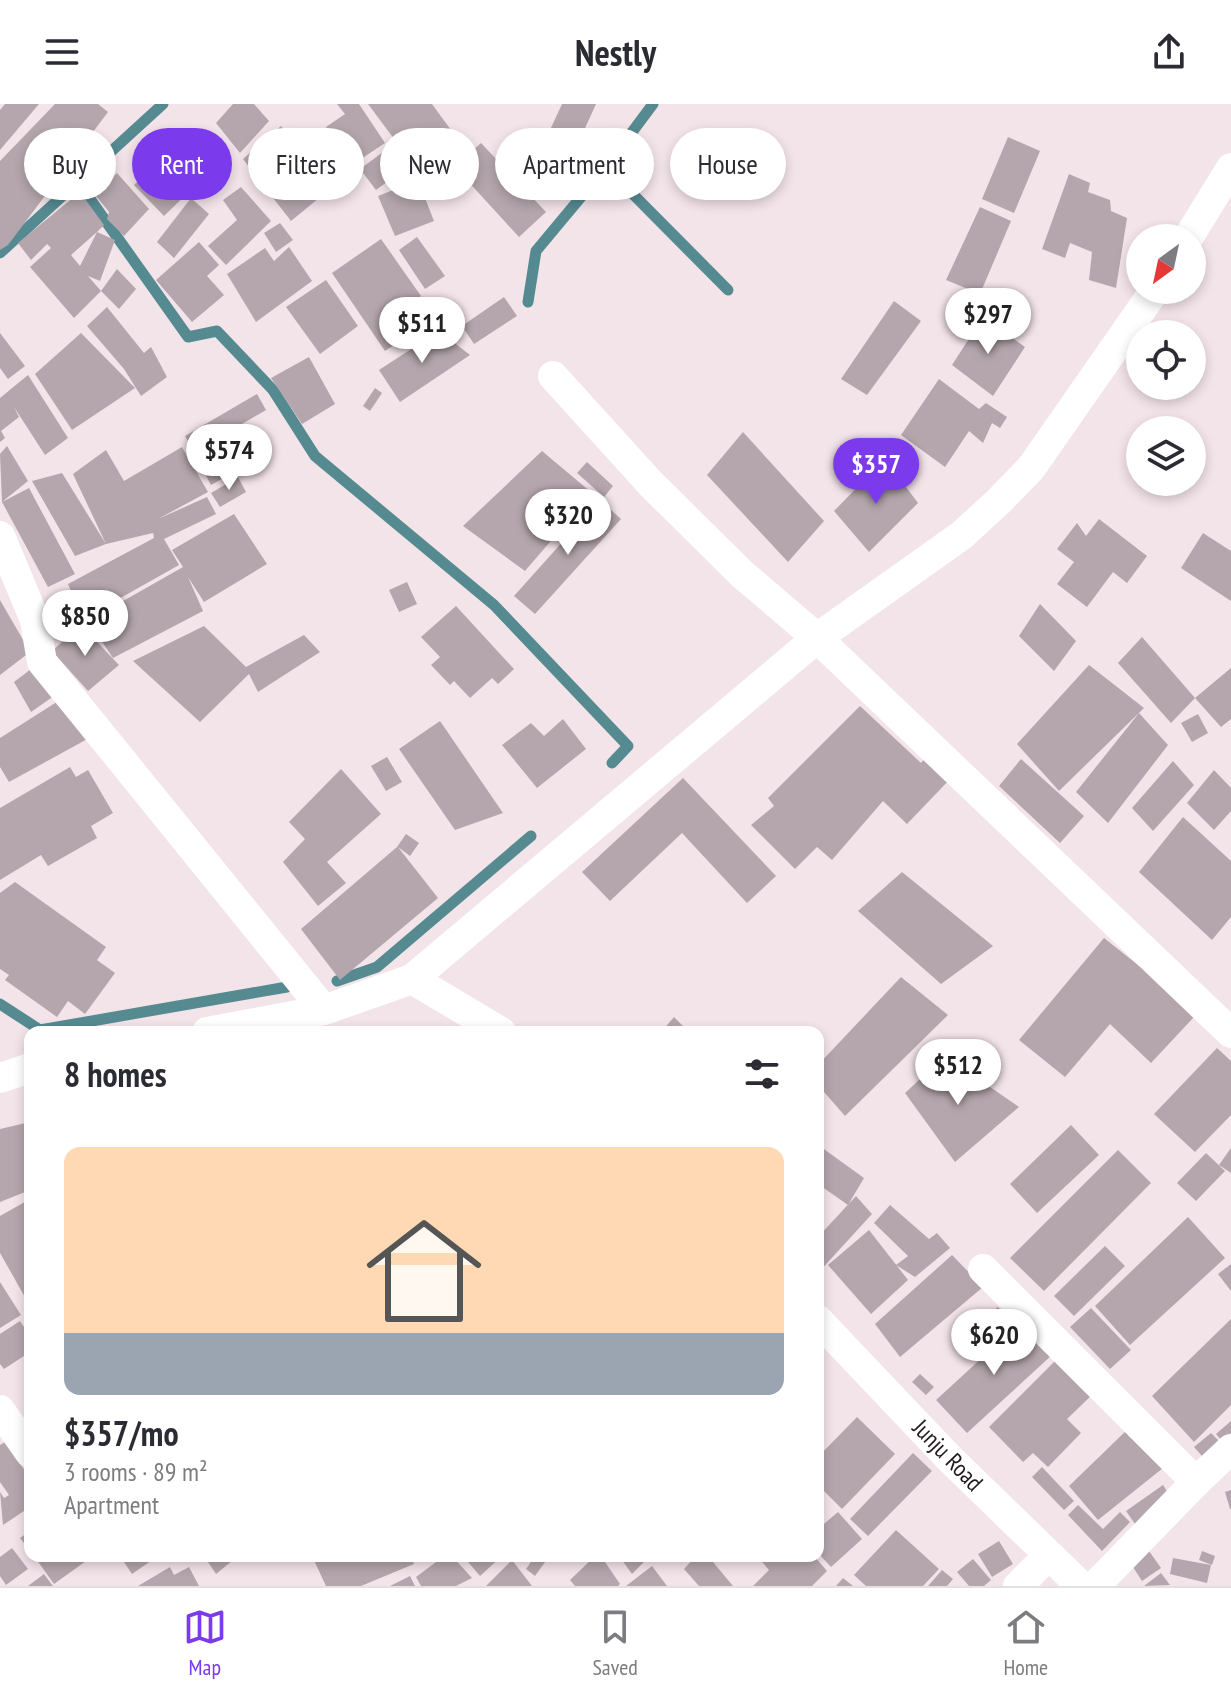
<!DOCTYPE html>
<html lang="en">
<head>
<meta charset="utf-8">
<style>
	:root { --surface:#fff; --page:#f7f7f7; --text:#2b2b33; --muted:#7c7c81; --line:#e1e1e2; --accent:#7c3aed }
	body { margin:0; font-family:"PT Sans Narrow",sans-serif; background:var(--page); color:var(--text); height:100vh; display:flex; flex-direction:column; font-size:30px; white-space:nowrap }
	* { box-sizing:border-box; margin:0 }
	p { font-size:26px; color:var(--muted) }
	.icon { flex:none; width:44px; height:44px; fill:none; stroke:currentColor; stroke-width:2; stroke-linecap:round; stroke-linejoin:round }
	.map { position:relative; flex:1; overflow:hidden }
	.side { position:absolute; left:24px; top:922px; width:800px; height:536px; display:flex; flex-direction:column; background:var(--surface); border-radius:16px; box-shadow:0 4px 12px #0003 }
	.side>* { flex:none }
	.guide { position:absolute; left:24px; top:24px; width:800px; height:72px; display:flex; gap:16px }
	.needle { width:52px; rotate:213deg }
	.controls { position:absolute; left:1126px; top:120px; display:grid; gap:16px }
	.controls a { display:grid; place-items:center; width:80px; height:80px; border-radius:50%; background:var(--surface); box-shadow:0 4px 12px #0003; font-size:40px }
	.price { position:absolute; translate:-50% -68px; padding:0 18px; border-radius:28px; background:#fff; color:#222; font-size:26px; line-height:52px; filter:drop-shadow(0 2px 4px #0008) }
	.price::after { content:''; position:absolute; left:50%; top:48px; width:24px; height:18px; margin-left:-12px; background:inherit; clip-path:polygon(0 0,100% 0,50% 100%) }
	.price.active { background:var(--accent); color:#fff }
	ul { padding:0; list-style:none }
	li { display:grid; align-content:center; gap:16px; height:424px; padding:0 40px }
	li+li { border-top:2px solid var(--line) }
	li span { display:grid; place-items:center; height:248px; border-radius:16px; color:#555 }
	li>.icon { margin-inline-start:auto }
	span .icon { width:144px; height:144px; fill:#fffc; stroke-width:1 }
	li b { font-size:34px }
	h2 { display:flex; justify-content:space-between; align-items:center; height:96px; padding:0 40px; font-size:34px }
	.tag { padding:0 28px; border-radius:36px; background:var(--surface); box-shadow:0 4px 12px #0003; font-size:28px; line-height:72px }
	.tag.active { background:var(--accent); color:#fff }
	header { display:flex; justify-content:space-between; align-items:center; height:104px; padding:0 40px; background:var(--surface); font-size:36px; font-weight:800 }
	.menu { display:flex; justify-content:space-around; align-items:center; height:112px; border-top:2px solid var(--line); background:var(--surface); font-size:22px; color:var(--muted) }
	.menu a { display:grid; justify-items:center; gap:4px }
	.menu .active { color:var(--accent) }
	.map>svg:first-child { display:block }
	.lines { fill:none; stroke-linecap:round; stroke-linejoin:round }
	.stream { stroke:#568a91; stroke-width:11 }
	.building { fill:#b4a6ac; fill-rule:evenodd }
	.street { stroke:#fff; stroke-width:30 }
	.labels { text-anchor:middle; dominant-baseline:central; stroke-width:6; stroke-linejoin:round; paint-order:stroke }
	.street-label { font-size:24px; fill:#211c1e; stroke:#fff }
</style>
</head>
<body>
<header><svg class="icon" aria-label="menu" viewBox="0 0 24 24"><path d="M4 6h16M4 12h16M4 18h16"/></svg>Nestly<svg class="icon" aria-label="share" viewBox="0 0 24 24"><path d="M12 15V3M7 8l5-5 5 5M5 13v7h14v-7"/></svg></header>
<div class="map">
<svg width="1231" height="1482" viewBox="0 0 1231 1482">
	<rect width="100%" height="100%" fill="#f3e4ea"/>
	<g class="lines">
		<path class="stream" d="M606,63l47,-63
			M78,78l110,155 29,-6 56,59 42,66 179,149 134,141 -16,17
			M0,149l163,-149
			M528,198l8,-51 70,-84 122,123
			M337,877l40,-14 154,-131
			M0,900l40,26 247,-43"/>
	</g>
	<path class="building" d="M5,0h34l-39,46v-40z
		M55,0h43l10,8 -100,133 -8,5v-89z
		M233,0h21l15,17 -29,32 -24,-30z
		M337,0h22l26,39 -33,22 -26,-38 19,-13z
		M368,0h64l27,37 -41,30z
		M562,0h34l-15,33 21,11 -12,26 -17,-7 4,-9 -33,-15z
		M281,22l49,63 -39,32 -48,-62z
		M206,25l21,26 -26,23 -21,-24z
		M1008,33l32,14 -26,62 -32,-14z
		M481,39l65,69 -27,25 -64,-70z
		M390,43l16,21 -30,22 -16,-21z
		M170,46l28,33 -34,33 -30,-31z
		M117,69l32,36 -25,27 -17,-17 2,-7 -13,-16z
		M1069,70l21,9 -2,9 22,8 1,11 16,7 -11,70 -27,-8 3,-28 -22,-9 -5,15 -23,-9z
		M429,72l7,17 -11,5 9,23 -39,15 -17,-40z
		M241,83l30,34 -45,44 -18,-19 29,-26 -14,-20z
		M80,88l24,33 -7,7 18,8 -15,41 -12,-5 13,15 -27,27 -44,-51 21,-19 -4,-4 -16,16 -13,-17zM97,128l-17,34 -9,-11z
		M191,94l18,16 -35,44 -17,-16z
		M980,103l31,14 -31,73 -34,-14z
		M280,119l13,17 -17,12 -12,-19z
		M417,133l28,39 -20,13 -26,-39z
		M381,135l40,57 -18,12 15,21 -33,22 -53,-78z
		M199,138l20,23 -12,11 17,19 -32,27 -36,-42z
		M289,143l23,34 -56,41 -29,-48 38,-26 9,13z
		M117,165l19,20 -17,20 -18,-18z
		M326,176l32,46 -38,28 -34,-47z
		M504,193l13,19 -43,28 -12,-18z
		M894,197l27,20 -54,74 -26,-16z
		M107,203l37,46 7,-6 16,30 -26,19 -17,-27 -37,-43z
		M983,213l42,30 -32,49 -41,-31z
		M439,227l31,24 -70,47 -21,-32z
		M0,229l25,33 -17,13 -8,-11z
		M81,229l54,55 -63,42 -37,-56z
		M309,253l26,47 -33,20 -31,-46z
		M28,271l40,63 -23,17 -31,-48 5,10 -18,14 4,7 -5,4v-44z
		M939,275l40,30 7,-6 21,14 -7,11 -8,-5 -9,20 -14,-12 -24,36 -44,-32z
		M375,284l7,5 -12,18 -7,-5z
		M257,290l9,16 -72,42 -9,-16z
		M743,328l81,89 -36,41 -81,-87z
		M219,338l7,13 -24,13 -7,-12z
		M7,342l21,35 -26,21 -2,-48z
		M182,343l26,45 -50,27 49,-22 9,17 -52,25 15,26 -94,53 -2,-7 -23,13 -12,-20 23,-13 -3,-7 86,-46 -1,-5 -47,11 -33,-70 33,-24 18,31z
		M542,347l50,42 -67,78 -62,-45z
		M229,355l7,12 -25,14 -7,-13z
		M885,355l33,44 -49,49 -35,-41z
		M587,358l26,24 -9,11 -27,-24z
		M62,369l44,71 -31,12 -43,-75z
		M238,373l8,15 -26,15 -9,-14z
		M29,384l46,86 -27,13 -46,-85z
		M600,396l21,19 -86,95 -21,-18z
		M234,410l33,50 -63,38 -16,-25 15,34 -90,47 -25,-37 95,-54 -11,-17z
		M1099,415l48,37 -20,27 -14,-11 -26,35 -30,-23 17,-22 -17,-13 20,-26 9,13z
		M1203,429l28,18v50l-50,-33z
		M407,478l10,22 -18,8 -10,-22z
		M0,496l30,52 -30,23z
		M1040,500l36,37 -22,30 -35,-35z
		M456,502l58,63 -16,15 -6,-6 -22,20 -16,-17 -4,4 -19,-20 9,-8 -19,-20z
		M81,521l38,40 -31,26 -36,-40z
		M204,522l42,41 58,-32 16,17 -62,40 -9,-18 -49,48 -67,-61z
		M1142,533l53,61 -24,25 -53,-60z
		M1089,561l55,43 -85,83 -42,-47z
		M35,562l19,30 -23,16 -17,-30z
		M1231,564v51l-10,8 -26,-29z
		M63,594l28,39 -82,45 -9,-15v-29z
		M860,602l61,57 8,-10 24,23 -46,48 -24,-23 -51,59 -15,-13 -22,22 -44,-44 23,-19 -6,-8z
		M1139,609l29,32 -60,78 -32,-31z
		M1198,610l10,19 -16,9 -11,-19z
		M563,615l23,30 -49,39 -35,-43 29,-22 13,13z
		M440,617l63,92 -48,17 -56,-81z
		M387,653l15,25 -16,9 -15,-25z
		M1021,655l63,57 -24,27 -61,-57z
		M1173,657l21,24 -41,46 -21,-23z
		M70,663l6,10 12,-7 25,43 -22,13 6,12 -49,28 -7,-11 -41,25v-72z
		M341,665l40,45 -54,48 19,21 -28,23 -35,-44 22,-23 -16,-17z
		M1214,666l17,18v23l-17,19 -27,-27z
		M683,674l93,98 -29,27 -65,-70 -72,68 -28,-29z
		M1183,713l48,44v56l-19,23 -73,-68z
		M406,730l13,9 -9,13 -12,-9 40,51 -98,82 -39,-51 96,-82z
		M902,768l91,74 -52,38 -83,-73z
		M15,778l91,65 -9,13 18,13 -30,41 -17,-13 -11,16 -52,-37 4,-5 -9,-6v-76z
		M1104,834l39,31 51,48 -43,46 -41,-39 -45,53 -46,-37z
		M901,873l47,38 -103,101 -27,-31v-20z
		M674,913l15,15h-28z
		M1217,944l14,13v54l-36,37 -41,-38z
		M945,952l74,51 -64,55 -50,-69z
		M30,1018v68l-30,12v-73z
		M1071,1021l28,30 -62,58 -27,-29z
		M821,1043l43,31 -16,27 -30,-21z
		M1231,1044v25l-12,-8z
		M1118,1046l33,33 -107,108 -34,-33z
		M1206,1049l19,18 -29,30 -19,-18z
		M856,1092l16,18 -54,59v-36z
		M30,1095v107l-30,-53v-37z
		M890,1101l39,34 8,-6 13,15 -35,29 -19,-12 12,-9 -34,-33z
		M1188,1113l37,41 -95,87 -35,-39z
		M869,1126l39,50 -37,34 -43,-49z
		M1105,1142l20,20 -51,50 -20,-20z
		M952,1151l31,32 -83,70 -25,-33z
		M1231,1160v27l-13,-17z
		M0,1178l21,33 -21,13z
		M997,1203l19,12 -11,17 -19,-12z
		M1091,1204l40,42 -21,19 -40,-42z
		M1231,1215v86l-37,37 -42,-46z
		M20,1217l10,15v16l-26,17 -4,-5v-30z
		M1022,1217l30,34 -85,78 -31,-33z
		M1059,1253l35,36 -27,26 14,14 -33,34 -15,-14 -10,9 -34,-35z
		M920,1270l14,13 -8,8 -14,-13z
		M857,1313l38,37 -53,55 -24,-24v-28z
		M1231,1317v12l-9,8 -6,-7z
		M1129,1324l39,36 -70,56 -29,-34z
		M1211,1329l8,8 -17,15 -8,-9z
		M5,1338l25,36v29l-27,18 -3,-33 4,6 5,-3 -9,-13v-37z
		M913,1349l19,18 -64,65 -18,-17z
		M1042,1363l32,34 -10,9 -32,-33z
		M1163,1381l9,14 -37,25 -9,-13z
		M1231,1386v19h-1l-5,-17z
		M1078,1401l25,24 17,-17 10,10 -28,29 -34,-36z
		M838,1408l24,27 -31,28 -13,-14v-24z
		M896,1426l43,39 -16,17h-57l-12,-11z
		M30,1427v20l-10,-13z
		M999,1437l14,23 -21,13 -14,-23z
		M12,1444l16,21 -22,16 -6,-9v-19z
		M1149,1447l12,17 -19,13 -11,-17z
		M1202,1447l13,5 -3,9 -13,-5z
		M34,1452h59l-39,28z
		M120,1452h38l-26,18z
		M204,1452h34l-22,18z
		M312,1452h99l3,8 -53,22h-35z
		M444,1452h8l20,22 -16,8h-35l-5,-9z
		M463,1452h39l-22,20z
		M535,1452l10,6 -10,14 -9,-7z
		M595,1452h6l19,28 -2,2h-43l-5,-6z
		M619,1452h31l-18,18z
		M696,1452h12l25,30h-34l-15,-17z
		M757,1452h57l13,15 -15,15h-59l16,-16z
		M1173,1454l38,7 -4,18 -37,-9z
		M973,1455l18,21 -7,6h-15l-12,-14z
		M512,1456l20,26h-46z
		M652,1462l15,20h-41z
		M170,1463l4,8 15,-8 10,19h-61z
		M942,1466l11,9 -6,7h-19z
		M1161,1469l9,12 -26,1z
		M44,1470l9,12h-25z
		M410,1472l5,10h-25z
		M843,1474l10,8h-17z"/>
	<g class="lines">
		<path class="street" d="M1188,134l43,-70
			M553,272l98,108 91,90 75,64 414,395
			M0,432l35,84 7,42 282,348
			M412,875l405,-341 145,-103 37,-34 32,-33 124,-178
			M207,928l117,-22 88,-31 89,53
			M0,974l30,-10
			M983,1165l213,213 -101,104
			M818,1216l131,138 132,128
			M0,1306l30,43
			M1196,1378l35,-33
			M1018,1482l30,-30"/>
	</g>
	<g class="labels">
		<g class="street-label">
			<text transform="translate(948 1351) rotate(46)">Junju Road</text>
		</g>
	</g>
</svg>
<div class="controls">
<a><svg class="needle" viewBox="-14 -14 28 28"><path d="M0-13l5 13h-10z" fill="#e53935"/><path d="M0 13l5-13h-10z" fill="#7c7c81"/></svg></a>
<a><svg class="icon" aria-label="locate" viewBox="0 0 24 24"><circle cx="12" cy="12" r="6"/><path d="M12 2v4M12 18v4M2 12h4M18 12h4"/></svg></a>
<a><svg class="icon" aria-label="layers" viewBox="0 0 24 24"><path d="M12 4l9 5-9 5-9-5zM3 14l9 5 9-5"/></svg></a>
</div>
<b class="price" style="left:988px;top:252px">$297</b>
<b class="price" style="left:422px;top:261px">$511</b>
<b class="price" style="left:229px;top:388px">$574</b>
<b class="price active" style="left:876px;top:402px">$357</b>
<b class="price" style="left:568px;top:453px">$320</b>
<b class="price" style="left:85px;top:554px">$850</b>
<b class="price" style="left:958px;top:1003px">$512</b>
<b class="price" style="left:994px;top:1273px">$620</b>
<div class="guide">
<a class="tag">Buy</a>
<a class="tag active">Rent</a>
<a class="tag">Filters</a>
<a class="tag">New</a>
<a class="tag">Apartment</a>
<a class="tag">House</a>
</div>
<section class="side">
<h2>8 homes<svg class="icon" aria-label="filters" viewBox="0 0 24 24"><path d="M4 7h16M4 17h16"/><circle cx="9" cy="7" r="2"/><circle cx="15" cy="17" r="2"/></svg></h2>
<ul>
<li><span style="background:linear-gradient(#ffd9b3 75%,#9aa5b1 0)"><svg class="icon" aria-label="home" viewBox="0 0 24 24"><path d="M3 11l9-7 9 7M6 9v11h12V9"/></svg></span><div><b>$357/mo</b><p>3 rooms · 89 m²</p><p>Apartment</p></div></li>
</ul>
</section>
</div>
<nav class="menu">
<a class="active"><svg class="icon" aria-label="map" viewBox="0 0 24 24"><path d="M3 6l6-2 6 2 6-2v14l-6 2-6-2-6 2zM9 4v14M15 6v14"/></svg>Map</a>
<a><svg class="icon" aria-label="saved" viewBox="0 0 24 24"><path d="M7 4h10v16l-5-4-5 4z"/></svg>Saved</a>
<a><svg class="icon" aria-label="home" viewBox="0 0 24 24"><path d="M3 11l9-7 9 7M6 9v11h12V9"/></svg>Home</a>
</nav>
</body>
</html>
